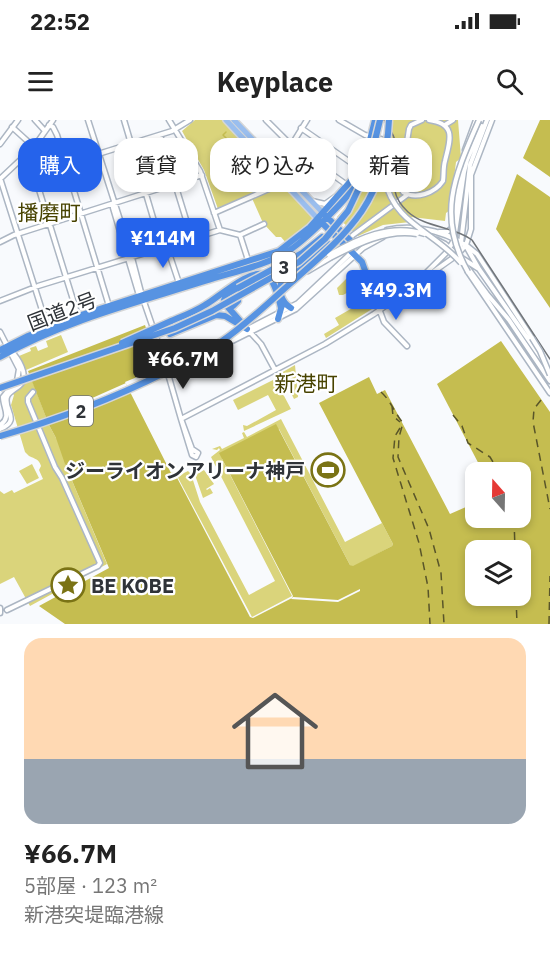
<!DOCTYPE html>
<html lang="ja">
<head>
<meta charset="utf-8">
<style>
	:root { --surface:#fff; --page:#f2f2f2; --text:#222; --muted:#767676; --line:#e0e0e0; --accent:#2563eb }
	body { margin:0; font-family:"IBM Plex Sans","Noto Sans JP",sans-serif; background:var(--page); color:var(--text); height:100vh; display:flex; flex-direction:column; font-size:22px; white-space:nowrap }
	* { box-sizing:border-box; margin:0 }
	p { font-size:20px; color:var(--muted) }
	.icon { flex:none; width:33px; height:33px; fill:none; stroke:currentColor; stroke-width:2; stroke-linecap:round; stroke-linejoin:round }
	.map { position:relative; height:504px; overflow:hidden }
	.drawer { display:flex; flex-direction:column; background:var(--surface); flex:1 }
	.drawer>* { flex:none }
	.banner { position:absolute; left:18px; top:18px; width:514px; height:54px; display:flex; gap:12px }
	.needle { width:39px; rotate:340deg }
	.buttons { position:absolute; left:465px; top:342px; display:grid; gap:12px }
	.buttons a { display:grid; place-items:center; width:66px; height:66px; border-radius:12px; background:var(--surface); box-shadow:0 3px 9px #0003; font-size:30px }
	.price { position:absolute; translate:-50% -51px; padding:0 14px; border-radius:6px; background:var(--accent); color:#fff; font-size:20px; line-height:39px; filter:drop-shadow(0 2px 3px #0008) }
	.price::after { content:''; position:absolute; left:50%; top:36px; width:18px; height:14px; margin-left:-9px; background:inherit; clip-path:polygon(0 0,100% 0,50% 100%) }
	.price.on { background:#222; color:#fff }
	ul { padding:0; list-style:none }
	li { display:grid; align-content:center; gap:12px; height:318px; padding:0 24px }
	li+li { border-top:2px solid var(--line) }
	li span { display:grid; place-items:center; height:186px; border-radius:18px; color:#555 }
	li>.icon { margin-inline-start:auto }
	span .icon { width:108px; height:108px; fill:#fffc; stroke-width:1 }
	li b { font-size:26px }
	.pill { padding:0 21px; border-radius:18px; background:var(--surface); box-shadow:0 3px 9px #0003; font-size:21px; line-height:54px }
	.pill.on { background:var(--accent); color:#fff }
	.status { display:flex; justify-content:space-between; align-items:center; height:42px; padding:0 30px; background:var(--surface); direction:ltr }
	.status svg { height:16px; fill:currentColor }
	header { display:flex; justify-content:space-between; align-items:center; height:78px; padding:0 24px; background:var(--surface); font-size:27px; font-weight:700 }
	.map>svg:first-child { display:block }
	.green { fill:#dad47b }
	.water { fill:#c5bd50; fill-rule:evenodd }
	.pier { fill:#f8fafd }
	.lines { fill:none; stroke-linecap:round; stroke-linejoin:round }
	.stream { stroke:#c5bd50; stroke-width:1.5 }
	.ferry { stroke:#595529; stroke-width:1.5; stroke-dasharray:8 6; stroke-linecap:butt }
	.minor-casing { stroke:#acb6c3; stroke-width:7 }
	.major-casing { stroke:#d5d6d7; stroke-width:8 }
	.highway-casing { stroke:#d5d6d7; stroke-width:9 }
	.minor { stroke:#fff; stroke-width:4 }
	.major { stroke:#9abeee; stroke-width:5 }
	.highway { stroke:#5793e2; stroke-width:6 }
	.tram { stroke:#717579; stroke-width:1.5 }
	.minor-bridge-casing { stroke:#acb6c3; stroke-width:7; stroke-linecap:butt }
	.highway-bridge-casing { stroke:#d5d6d7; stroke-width:9; stroke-linecap:butt }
	.minor-bridge { stroke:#fff; stroke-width:4 }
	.highway-bridge { stroke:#5793e2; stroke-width:6 }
	.labels { text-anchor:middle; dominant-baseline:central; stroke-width:4.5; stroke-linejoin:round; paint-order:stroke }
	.shield { fill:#fff; stroke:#6d7074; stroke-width:1.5 }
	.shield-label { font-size:18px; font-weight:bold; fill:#2f3338 }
	.street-label { font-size:20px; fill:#2f3338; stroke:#fff }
	.poi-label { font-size:20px; font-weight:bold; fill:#2f3338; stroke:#fff; text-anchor:end }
	.neighbourhood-label { font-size:21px; fill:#484300; stroke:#fff }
</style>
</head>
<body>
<div class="status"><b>22:52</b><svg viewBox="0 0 49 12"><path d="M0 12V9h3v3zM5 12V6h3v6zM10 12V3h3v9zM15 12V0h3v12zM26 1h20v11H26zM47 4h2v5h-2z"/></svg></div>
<header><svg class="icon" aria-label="menu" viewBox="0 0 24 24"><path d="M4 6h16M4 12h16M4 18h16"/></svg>Keyplace<svg class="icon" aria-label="search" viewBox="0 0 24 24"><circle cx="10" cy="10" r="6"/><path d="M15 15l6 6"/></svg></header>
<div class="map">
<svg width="550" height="504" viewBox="0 0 550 504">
	<rect width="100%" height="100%" fill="#f8fafd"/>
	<path class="green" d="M195,0h27l90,95v6l-25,23 -6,-7h-5l-13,-14 -12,-27 -33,13 -14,-39 -22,-39z
		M391,0h67l3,38 -5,4 -6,48 -4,3 -1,8 -34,-4 -1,5 -27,3 -25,11 -21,-19 38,-43z
		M350,155l5,1 1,12 -13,7h-4l-2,-7z
		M368,179l4,10 -46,29 -2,-4 15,-9 -4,-7z
		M61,215l7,17 -42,18 -7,-14 12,-5 -1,-3 6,-2 2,5 10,-4 -2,-6z
		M295,245l3,32 -4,2 -13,-26z
		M275,259l16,30 -47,22 -1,-6 4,1 29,-16 -8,-15 -30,15 -5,-10z
		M32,260l17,45 7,13 2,-1 10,25 -3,2 42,100 -77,42 -16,-29 -14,7v-93l4,3 8,-4 2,3 29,-14 -4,-9 2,-4c-2,-7 -6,-7 -12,-10l-4,-4 -14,-47 3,-10 -2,-2 14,-11z
		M281,299l64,123 37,-19 11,21 -1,2 -39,21 -3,-2 -71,-136 -54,28 -3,2 70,137 -40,21 -77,-145 3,-2 4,4 6,-3 3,3 9,28 49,93 26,-14 -64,-124 9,-7 -1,-2 -2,2 -5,-1 8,-3 2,3 22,-11 -2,-5 2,-1 3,5z
		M32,344l7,14 -12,6 -8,-13z
		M204,350l10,14 -8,5 1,1 3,-2 3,5 -10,5 -8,-23z"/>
	<path class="water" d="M540,0h10v57l-27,-19z
		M517,54l33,23v111l-54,-79z
		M145,205l14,40 -6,3 1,2 -29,12 46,91 3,-1 76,145 3,1 39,-20 1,-2 -74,-143 57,-29 74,141 3,1 39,-20 1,-2 -74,-141 50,-26 8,17 8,-4 65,124 25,-11 1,15h44v-46h-37l-46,-88 64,-43 49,71v212h-485l-26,-18 70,-38 -44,-104 -9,-26 -7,-13 -21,-54zM476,430h44v46h-44z"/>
	<path class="pier" d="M126,263l1,3 -49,21 -4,-9 3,-2 4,7z
		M360,469v2l-22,11 -47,-3 2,-2 45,3z"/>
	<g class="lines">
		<path class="stream" d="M226,12l-3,3 18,18 2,-1 5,6 -1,1 5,5"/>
		<path class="ferry" d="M381,272c10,9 13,20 22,31l-4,14 -1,20 31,72 12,44 3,51
			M541,280l-7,9 -1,13 17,87
			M392,286l1,10 7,6
			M453,295l9,11 6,17 22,14 9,15
			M400,308l-5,8 -2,22 26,85 9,44 2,37
			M514,398l1,32
			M516,476l1,28
			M549,504l1,-48"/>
		<defs>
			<path id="minor" d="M35,0l10,11
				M88,0l43,134 11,42
				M124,0l38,128
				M169,0l31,51 20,59
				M266,0l25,25 56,40
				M339,0l26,15 42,11
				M422,0l-11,5 -2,4 -4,26 -7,26 5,11c13,8 32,1 40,-11 1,-6 0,-13 2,-20 5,-21 12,-37 -16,-41
				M49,5l4,2 4,8 52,171
				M445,5l8,-5
				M12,7l22,20
				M301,8l59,41
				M160,15l32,104
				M0,24l18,-24
				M465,30l11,-30
				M28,34l50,162
				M66,44l106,-33 18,-11
				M385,45v15
				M0,58l48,151
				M0,59l34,-32 19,-27
				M284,61l-6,-14 29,-47
				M312,81l13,3 10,-7
				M113,83v5l25,84 4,4 22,64 17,59 144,-75 49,-30 83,-59 9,-10 5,-16v-54l21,-55
				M214,93l71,-31
				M220,110l20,5 8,25
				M387,110c30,-7 67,3 90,24l55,84
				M439,112h8l5,-4 9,-59
				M240,115l24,-11
				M353,115l54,-40
				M437,120l8,4 12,11
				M0,122l14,-7 188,-60
				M466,126l13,23 -22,-14 4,-12 9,-78 17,-45
				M167,127l12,36
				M464,143l23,31 22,26 41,61
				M479,149l65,93
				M308,151l22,-13
				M468,152l82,121
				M418,161l29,-29 7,-12 10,-68 3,-12 15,-34
				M372,170l12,32 23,24
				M0,181l38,-15 182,-56
				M249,211l12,13 14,26
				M0,212l19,37 -2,12
				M232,217l66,-34 54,-51
				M214,230l82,-41 67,-61 20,-11
				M166,248l24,-12
				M181,299l11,30 6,4 -2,4 -4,-2z
				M0,305c12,-8 3,-17 3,-28l9,-11
				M0,309c22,-9 3,-19 7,-32 2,-6 10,-8 14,-13 8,-9 -3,-26 -10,-33
				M0,488v5
				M7,490l91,-44 2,-3 -38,-85 -7,-11 -27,-65v-4l5,-6"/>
			<path id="major" d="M226,0l92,99
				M234,0l89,93"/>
			<path id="highway" d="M325,95l25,25 1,8
				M320,101l42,41 10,28
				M275,148l27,-15 20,-16
				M238,168l-11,6 -3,6 1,4 16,18
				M233,186l5,-5
				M291,188c-10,-6 -13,-17 -9,-28l45,-37
				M278,199l4,-14
				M171,201c12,-5 23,-9 34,-16 13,-7 46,-38 61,-30 9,5 13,24 15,33
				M170,214l46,-19 9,1 22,13
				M0,230l28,-14 50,-20 201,-65 31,-24 47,-53 9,-18 9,-36
				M0,237c64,-36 135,-54 205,-76 27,-9 61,-15 85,-31 20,-14 57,-51 71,-71"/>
		</defs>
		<use href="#minor" class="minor-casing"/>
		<use href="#major" class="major-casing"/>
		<use href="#highway" class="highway-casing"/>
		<use href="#minor" class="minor"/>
		<use href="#major" class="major"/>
		<use href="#highway" class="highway"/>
		<path class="tram" d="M384,0c5,8 11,15 12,25 4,25 -13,44 12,67 18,16 45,14 64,28l78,119"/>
		<defs>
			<path id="minor-bridge" d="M385,60c9,44 49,51 76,83
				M329,135c30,-17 61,-32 96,-21
				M330,138c27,-14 56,-29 87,-24
				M468,152c-32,-57 -13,-97 11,-152
				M532,218l8,13 10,24"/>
			<path id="highway-bridge" d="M238,168l37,-20
				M122,223l49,-22
				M0,268l175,-60 37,-17 87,-49 26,-23 23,-28 20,-42 12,-49
				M0,316c60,-17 110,-36 166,-64 19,-10 38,-19 56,-31 25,-17 47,-39 70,-59 58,-51 93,-80 97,-162"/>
		</defs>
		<use href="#minor-bridge" class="minor-bridge-casing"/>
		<use href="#highway-bridge" class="highway-bridge-casing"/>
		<use href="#minor-bridge" class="minor-bridge"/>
		<use href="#highway-bridge" class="highway-bridge"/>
	</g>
	<defs>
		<symbol id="stadium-ring" viewBox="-11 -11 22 22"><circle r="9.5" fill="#fff" stroke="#7a7315" stroke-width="1.5"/><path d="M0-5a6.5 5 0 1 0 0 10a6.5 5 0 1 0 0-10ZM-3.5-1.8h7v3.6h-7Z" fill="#7a7315"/></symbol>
		<symbol id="sight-ring" viewBox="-11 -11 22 22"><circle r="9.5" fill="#fff" stroke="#7a7315" stroke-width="1.5"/><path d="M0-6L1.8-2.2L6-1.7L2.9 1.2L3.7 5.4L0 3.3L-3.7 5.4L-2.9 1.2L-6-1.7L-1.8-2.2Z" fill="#7a7315"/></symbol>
	</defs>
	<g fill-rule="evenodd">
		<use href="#stadium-ring" x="309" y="331" width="38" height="38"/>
		<use href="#sight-ring" x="49" y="446" width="38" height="38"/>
	</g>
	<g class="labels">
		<g class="shield">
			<rect x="272" y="132" width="24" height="30" rx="4.5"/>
			<rect x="69" y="276" width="24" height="30" rx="4.5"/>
		</g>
		<g class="shield-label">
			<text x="284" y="147">3</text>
			<text x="81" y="291">2</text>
		</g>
		<g class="street-label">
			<text transform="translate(62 191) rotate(-21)">国道2号</text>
		</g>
		<g class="poi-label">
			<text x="305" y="350">ジーライオンアリーナ神戸</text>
			<text x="91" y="465" text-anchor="start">BE KOBE</text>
		</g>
		<g class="neighbourhood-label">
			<text x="49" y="92">播磨町</text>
			<text x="306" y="263">新港町</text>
		</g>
	</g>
</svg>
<div class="buttons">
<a><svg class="needle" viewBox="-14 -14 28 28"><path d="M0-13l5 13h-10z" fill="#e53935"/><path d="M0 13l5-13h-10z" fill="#767676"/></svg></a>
<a><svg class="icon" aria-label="layers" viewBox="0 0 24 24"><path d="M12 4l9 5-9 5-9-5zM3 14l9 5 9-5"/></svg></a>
</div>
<b class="price" style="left:163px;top:149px">¥114M</b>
<b class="price" style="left:396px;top:201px">¥49.3M</b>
<b class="price on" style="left:183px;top:270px">¥66.7M</b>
<div class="banner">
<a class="pill on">購入</a>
<a class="pill">賃貸</a>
<a class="pill">絞り込み</a>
<a class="pill">新着</a>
</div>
</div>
<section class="drawer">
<ul>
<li><span style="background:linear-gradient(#ffd9b3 65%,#9aa5b1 0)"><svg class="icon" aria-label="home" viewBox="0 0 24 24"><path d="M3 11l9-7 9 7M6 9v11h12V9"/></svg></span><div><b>¥66.7M</b><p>5部屋 · 123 m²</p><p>新港突堤臨港線</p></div></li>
</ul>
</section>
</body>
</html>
